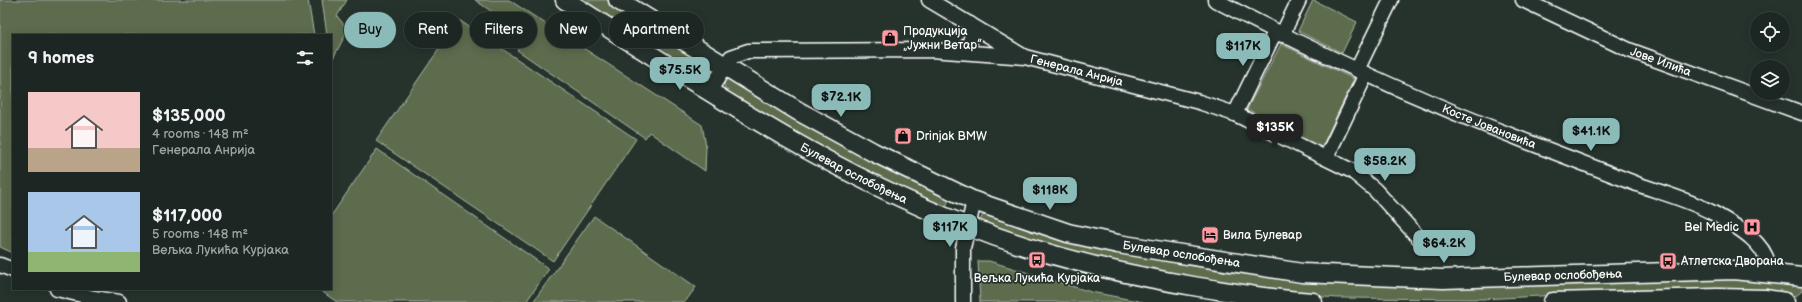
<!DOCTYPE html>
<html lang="en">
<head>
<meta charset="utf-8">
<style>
	:root { --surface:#1c2622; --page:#29322f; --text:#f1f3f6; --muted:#a0a5a5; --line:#3a4340; --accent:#8bbbb9 }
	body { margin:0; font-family:"Balsamiq Sans",sans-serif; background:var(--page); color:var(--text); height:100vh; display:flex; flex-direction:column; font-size:15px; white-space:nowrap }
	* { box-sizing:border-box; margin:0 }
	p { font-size:13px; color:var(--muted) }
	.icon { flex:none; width:22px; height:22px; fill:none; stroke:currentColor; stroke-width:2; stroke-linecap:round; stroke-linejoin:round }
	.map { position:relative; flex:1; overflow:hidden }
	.sheet { position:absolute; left:12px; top:34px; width:320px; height:256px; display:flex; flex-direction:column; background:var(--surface); border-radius:0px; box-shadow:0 2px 10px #0003,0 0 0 1px var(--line) }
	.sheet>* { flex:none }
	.top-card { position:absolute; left:344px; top:12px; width:380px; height:36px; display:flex; gap:8px }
	.buttons { position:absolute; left:1750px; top:12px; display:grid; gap:8px }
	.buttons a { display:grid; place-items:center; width:40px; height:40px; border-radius:50%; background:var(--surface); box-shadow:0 2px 10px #0003,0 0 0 1px var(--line); font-size:20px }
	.price { position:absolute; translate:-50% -34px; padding:0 9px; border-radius:8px; background:var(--accent); color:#111; font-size:13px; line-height:26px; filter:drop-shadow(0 1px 2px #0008) }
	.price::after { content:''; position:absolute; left:50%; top:24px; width:12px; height:9px; margin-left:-6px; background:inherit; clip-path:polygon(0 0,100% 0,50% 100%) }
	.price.selected { background:#222; color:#fff }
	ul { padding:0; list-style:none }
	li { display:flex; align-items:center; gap:12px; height:100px; padding:0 16px }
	li span { display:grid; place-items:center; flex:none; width:112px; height:80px; border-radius:0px; color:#555 }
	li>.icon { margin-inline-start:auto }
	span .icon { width:48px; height:48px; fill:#fffc; stroke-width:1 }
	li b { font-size:17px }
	h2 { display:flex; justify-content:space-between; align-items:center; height:48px; padding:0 16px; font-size:17px }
	.pill { padding:0 14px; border-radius:18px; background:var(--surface); box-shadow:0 2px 10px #0003,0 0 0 1px var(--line); font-size:14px; line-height:36px }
	.pill.selected { background:var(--accent); color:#111 }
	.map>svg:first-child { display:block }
	.green { fill:#5d6c4e; stroke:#aeb6a6 }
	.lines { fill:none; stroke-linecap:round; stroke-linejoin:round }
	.minor-casing { stroke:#fff; stroke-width:17 }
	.major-casing { stroke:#fff; stroke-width:21 }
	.minor { stroke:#26332d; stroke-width:14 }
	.major { stroke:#26332d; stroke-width:18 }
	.labels { text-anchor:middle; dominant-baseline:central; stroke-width:3.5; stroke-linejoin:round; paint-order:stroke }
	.poi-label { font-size:12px; fill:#fff; stroke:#26332d; text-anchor:start }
	.street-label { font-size:12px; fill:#fff; stroke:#26332d }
</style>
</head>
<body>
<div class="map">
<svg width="1802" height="302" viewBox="0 0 1802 302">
	<rect width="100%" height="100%" fill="#26332d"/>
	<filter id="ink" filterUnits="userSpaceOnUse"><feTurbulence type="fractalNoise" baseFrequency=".025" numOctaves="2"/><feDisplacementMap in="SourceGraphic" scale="8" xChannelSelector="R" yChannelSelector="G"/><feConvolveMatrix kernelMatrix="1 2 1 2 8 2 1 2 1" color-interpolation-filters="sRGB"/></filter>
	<g filter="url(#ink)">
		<path class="green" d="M0,0h308l6,35h-301v218l-13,-6z
			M322,0h25l-10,16 11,14 -17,32v-27h-4z
			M475,0h34l193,125 4,21 -1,25 -56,-39 -4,6 -128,-88 10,-14z
			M580,0h29l104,69 -2,5 -4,5h-4z
			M1313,0l44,22 -15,31 -44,-22z
			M459,20l177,119 -83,122 -177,-120z
			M1281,44l73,35 -33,70 -74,-40z
			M726,79h6l215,118 2,3 -3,6 -3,2 -77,-34 -138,-80c-4,-5 -5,-9 -2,-15z
			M377,149l172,120 -23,33h-189l-19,-13h13v-73z
			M985,215l61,20 120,26 61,11 77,8 272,1 199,-2 27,6v6l-6,5 -19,-3 -200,1 -93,5 -146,-1 -43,-3 -152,-22 -161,-49 -2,-3 2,-5z
			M594,216l102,71 -11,15h-152z
			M978,261h11l102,31 52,10h-163z"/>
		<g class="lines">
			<defs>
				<g id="minor">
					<path d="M929,0l94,56"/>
					<path id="s1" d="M1215,0c101,53 206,101 313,142 36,14 73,28 109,42 25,9 53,16 76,29 23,13 56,30 56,59"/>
					<path id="s2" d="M1523,0l106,50 173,63"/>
					<path d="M1282,35l17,-35"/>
					<path d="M961,51c11,-7 12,-15 9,-27"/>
					<path d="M1357,70l34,-70"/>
					<path id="s3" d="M709,92l22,-35 17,-6 183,-1 94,7 174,45 36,12 117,57 23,19 44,48"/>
					<path d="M1235,114l40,-82"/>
					<path d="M1326,158l40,-84"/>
					<path d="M0,265l13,5"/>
					<path d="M57,289l37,9 25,4"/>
					<path d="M963,302v-54l11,-47"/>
				</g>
				<g id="major">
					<path id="s4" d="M565,0c129,82 257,169 400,225 75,30 155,49 234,62 38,6 76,13 114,15"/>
					<path id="s5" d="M618,0l180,111 75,41 101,49 94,32 50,11 184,29 141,6 290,-9 69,7"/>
					<path d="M1553,302l164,-4 48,1 20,3"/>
				</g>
			</defs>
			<use href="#minor" class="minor-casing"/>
			<use href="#major" class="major-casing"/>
			<use href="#minor" class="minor"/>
			<use href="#major" class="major"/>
		</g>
	</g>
	<defs>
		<symbol id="shop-square" viewBox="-11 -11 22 22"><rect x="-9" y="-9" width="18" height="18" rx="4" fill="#ff9aa2" stroke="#26332d"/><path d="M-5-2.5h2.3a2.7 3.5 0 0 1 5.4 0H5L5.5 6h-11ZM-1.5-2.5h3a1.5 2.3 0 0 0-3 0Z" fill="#111"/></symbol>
		<symbol id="hospital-square" viewBox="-11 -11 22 22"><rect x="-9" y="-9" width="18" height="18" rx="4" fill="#ff9aa2" stroke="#26332d"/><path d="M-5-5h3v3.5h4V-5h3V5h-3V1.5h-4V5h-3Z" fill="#111"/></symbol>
		<symbol id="hotel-square" viewBox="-11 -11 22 22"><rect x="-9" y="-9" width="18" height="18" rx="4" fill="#ff9aa2" stroke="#26332d"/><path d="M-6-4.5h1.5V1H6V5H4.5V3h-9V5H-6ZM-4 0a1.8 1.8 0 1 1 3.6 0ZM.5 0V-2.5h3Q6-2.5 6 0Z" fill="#111"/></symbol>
		<symbol id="bus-square" viewBox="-11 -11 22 22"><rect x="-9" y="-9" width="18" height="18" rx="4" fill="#ff9aa2" stroke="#26332d"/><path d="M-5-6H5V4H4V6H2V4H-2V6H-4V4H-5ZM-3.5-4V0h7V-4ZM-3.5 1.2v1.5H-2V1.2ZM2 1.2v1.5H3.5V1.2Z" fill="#111"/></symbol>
	</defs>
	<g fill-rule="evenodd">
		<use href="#shop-square" x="880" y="28" width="20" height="20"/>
		<use href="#shop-square" x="893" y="126" width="20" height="20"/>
		<use href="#hospital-square" x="1742" y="217" width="20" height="20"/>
		<use href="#hotel-square" x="1200" y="225" width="20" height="20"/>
		<use href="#bus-square" x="1027" y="250" width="20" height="20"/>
		<use href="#bus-square" x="1658" y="251" width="20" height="20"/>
	</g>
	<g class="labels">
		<g class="poi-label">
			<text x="903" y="31">Продукција<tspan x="903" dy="14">„Јужни Ветар”</tspan></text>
			<text x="916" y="136">Drinjak BMW</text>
			<text x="1739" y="227" text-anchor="end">Bel Medic</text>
			<text x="1223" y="235">Вила Булевар</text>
			<text x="1681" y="261">Атлетска Дворана</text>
			<text x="1037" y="278" text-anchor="middle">Вељка Лукића Курјака</text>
		</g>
		<g class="street-label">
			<text stroke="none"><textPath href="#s2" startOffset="151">Јове Илића</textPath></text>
			<text stroke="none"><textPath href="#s3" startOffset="390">Генерала Анрија</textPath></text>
			<text stroke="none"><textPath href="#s1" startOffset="302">Косте Јовановића</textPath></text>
			<text stroke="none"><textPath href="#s4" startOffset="337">Булевар ослобођења</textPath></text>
			<text stroke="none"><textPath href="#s5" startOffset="624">Булевар ослобођења</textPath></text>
			<text stroke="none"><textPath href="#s5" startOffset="1007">Булевар ослобођења</textPath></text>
		</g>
	</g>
</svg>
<div class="buttons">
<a><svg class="icon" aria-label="locate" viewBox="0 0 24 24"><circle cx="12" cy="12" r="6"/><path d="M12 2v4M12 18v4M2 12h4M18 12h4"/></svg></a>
<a><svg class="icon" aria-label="layers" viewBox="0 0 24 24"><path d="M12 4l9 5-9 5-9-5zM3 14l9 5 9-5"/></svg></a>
</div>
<b class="price" style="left:1243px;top:67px">$117K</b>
<b class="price" style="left:680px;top:91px">$75.5K</b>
<b class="price" style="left:841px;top:118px">$72.1K</b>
<b class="price selected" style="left:1275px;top:148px">$135K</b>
<b class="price" style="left:1591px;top:152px">$41.1K</b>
<b class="price" style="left:1385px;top:182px">$58.2K</b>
<b class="price" style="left:1050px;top:211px">$118K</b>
<b class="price" style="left:950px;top:248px">$117K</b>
<b class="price" style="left:1444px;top:264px">$64.2K</b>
<div class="top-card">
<a class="pill selected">Buy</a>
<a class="pill">Rent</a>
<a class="pill">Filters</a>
<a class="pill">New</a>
<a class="pill">Apartment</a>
</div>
<section class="sheet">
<h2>9 homes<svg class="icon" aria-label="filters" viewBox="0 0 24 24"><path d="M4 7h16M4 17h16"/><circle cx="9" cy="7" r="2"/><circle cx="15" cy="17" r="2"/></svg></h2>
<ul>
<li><span style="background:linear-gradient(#f6c9c9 70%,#b9a48a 0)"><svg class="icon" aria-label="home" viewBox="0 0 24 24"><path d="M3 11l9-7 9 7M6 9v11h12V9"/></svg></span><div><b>$135,000</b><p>4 rooms · 148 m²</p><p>Генерала Анрија</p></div></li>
<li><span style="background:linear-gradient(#a9c7e8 75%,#8fb573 0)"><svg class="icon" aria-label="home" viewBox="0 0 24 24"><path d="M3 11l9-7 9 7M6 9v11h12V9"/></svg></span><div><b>$117,000</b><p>5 rooms · 148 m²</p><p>Вељка Лукића Курјака</p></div></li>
</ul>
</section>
</div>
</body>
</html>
